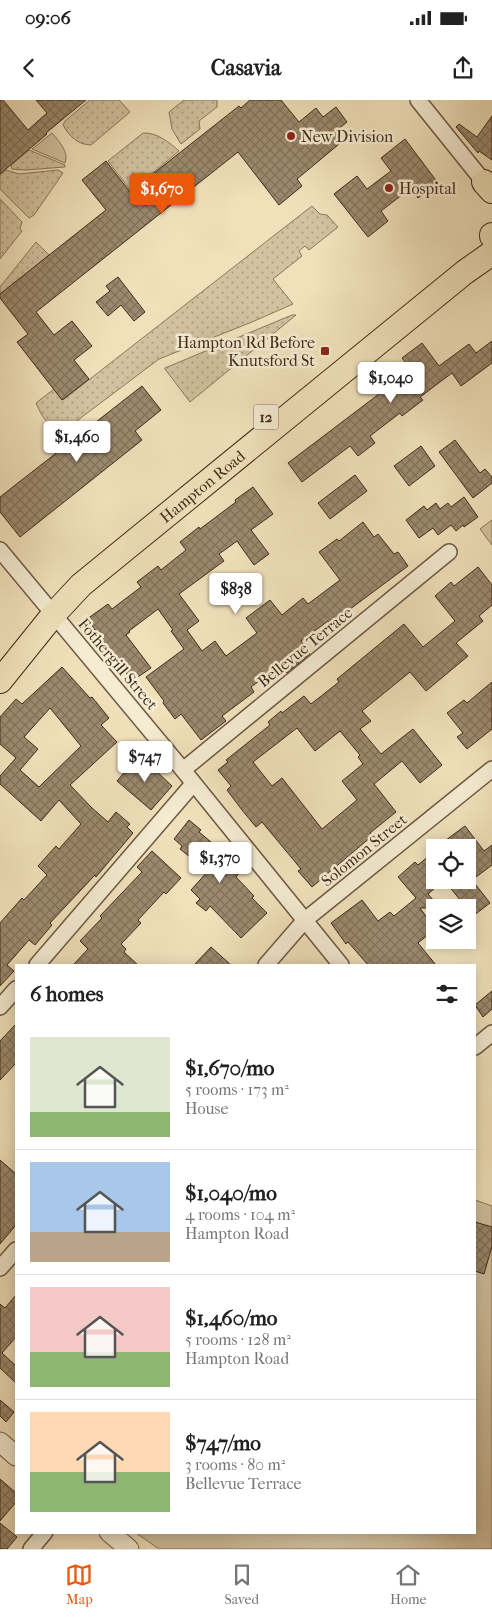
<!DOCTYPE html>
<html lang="en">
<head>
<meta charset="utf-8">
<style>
	:root { --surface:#fff; --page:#f6f6f6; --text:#222; --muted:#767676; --line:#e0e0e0; --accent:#ea580c }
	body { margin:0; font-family:"IM FELL French Canon",serif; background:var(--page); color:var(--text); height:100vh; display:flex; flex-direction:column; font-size:19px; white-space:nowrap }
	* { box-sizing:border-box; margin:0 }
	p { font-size:16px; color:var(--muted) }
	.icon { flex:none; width:28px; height:28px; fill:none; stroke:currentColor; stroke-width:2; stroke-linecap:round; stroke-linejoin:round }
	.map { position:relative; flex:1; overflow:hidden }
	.drawer { position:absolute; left:15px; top:864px; width:461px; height:570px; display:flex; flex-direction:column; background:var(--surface); border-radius:0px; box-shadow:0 2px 12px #0003 }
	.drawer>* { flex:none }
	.tools { position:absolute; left:426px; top:739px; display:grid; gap:10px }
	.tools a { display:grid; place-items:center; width:50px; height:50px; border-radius:0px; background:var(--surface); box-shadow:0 2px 12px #0003; font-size:25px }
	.price { position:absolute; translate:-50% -42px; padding:0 11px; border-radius:5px; background:#fff; color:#222; font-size:16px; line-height:32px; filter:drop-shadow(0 1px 2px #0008) }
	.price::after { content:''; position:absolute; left:50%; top:30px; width:15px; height:11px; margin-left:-8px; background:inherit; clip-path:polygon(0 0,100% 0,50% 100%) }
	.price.selected { background:var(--accent); color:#fff }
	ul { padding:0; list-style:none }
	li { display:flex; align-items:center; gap:15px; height:125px; padding:0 15px }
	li+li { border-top:1px solid var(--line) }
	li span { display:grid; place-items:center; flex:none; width:140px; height:100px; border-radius:0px; color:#555 }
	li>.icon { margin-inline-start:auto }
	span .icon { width:60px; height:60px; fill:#fffc; stroke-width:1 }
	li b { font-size:21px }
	h2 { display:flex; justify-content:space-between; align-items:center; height:60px; padding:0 15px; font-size:21px }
	.status { display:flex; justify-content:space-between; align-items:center; height:35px; padding:0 25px; background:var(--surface); direction:ltr }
	.status svg { height:14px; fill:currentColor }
	header { display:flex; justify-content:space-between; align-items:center; height:65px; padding:0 15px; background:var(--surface); font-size:22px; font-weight:700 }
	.dock { display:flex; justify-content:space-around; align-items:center; height:70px; border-top:1px solid var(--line); background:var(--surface); font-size:14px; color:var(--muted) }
	.dock a { display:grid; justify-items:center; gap:2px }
	.dock .selected { color:var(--accent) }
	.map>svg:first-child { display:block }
	.grass { fill:url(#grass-dots); stroke:#8a765e }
	.garden { fill:#d2c2a0; stroke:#8a765e }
	.building { fill:url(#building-cross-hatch); stroke:#422b1b; fill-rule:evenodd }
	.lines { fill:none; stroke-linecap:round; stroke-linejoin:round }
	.minor-casing { stroke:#6e5843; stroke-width:18 }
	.tertiary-casing { stroke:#6e5843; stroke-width:21 }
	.primary-casing { stroke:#422b1b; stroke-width:26 }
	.minor { stroke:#f5ecd3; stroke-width:15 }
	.tertiary { stroke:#f5ecd3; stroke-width:19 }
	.primary { stroke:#f0e1bb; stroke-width:24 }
	.poi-dot { fill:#8f2418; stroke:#f5ecd3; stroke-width:2 }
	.labels { text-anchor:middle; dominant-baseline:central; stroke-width:5; stroke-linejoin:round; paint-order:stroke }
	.shield { fill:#f5ecd3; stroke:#786552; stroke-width:1 }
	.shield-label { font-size:15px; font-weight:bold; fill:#422b1b }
	.poi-label { font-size:16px; fill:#422b1b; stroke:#f5ecd3; text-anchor:start }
	.street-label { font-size:16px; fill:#422b1b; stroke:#f5ecd3 }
</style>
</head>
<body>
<div class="status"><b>09:06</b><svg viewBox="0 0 49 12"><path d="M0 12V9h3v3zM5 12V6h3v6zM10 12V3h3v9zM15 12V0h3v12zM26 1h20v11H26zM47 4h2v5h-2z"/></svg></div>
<header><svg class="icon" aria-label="back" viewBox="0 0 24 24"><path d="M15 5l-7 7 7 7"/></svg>Casavia<svg class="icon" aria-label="share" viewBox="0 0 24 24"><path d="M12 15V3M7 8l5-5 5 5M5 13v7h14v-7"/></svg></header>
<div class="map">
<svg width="492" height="1449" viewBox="0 0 492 1449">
	<defs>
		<pattern id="grass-dots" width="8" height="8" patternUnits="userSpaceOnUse" patternTransform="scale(1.25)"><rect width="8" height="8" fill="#d2c2a0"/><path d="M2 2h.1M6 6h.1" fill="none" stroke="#ac9e82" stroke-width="1.8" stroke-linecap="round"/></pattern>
		<pattern id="building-cross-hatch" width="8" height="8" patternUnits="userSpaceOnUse" patternTransform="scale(1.25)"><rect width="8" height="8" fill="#9c8a6e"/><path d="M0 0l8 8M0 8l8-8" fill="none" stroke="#81715a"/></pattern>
	</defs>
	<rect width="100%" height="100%" fill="#f0e1bb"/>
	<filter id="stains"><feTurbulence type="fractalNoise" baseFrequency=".004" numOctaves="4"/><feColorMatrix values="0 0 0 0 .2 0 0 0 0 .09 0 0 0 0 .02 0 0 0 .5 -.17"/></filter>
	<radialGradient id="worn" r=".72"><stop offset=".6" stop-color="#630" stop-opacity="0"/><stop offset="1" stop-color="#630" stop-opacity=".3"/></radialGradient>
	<path class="grass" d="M90,0h29l11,12 -39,33c-13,0 -22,-9 -28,-20l2,-4z
		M184,0h33v7l-18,14 1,8 -19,15 -9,-15 -3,-17z
		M143,33c14,-1 27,10 36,18l-48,40 -23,-30z
		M29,50l36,15v2l-40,3 -13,-1 -1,-4z
		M6,70l13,4 39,-4 5,3 -29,42 -5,3 -29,-29v-14z
		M0,99l22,23 -2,7 2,2 -22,28z
		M312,106l8,8 7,1 11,12 -29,23 -4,-4 -6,5 3,5 -29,23 20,25 -41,18 -93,37 -89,67c-22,1 -25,-3 -34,-23l18,-14 9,11z
		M36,142l13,13 -49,40v-8z
		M292,215h4l-106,87 -25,-33v-1z"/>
	<path class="garden" d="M52,33c7,8 17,19 13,30l-33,-14z
		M492,420v25l-12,-16z
		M475,1100l17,6v343h-333l-23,-16 339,-1z"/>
	<path class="building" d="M0,0h3l25,30 19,-17 -11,-13h50l-40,33 1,1 -47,40z
		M250,0h31l18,22 17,-14 7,9 13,-10 11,15 -10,8 7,10 -47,39 5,7 -23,19 -41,-53 -202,160 18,23 18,-14 20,25 -18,14 15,19 -27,21 -45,-58 11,-8 -28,-36v-4l106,-84 -24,-30 24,-19 24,31 109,-86 2,2z
		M492,16v44l-13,-9 -1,2 -22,-26 3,-3 18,13z
		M405,39l33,44 -20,15 -7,-10 -30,23 7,10 -20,16 -34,-43 23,-18 10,13 24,-18 -10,-13z
		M118,177l27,35 -11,9 -13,-16 -13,11 -12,-14 14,-11 -4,-5z
		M492,241v22l-31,23 -9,-13 -32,24 3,3 -21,16 -2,-3 -30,23 5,7 -17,13 -8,-10 -48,36 -14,-19 95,-72 -2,-3 28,-21 -7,-9 20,-15 17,23 30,-22 7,9z
		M142,286l19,24 -26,21 7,9 -122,97 -20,-25v-15z
		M455,340l25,33 5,-4 7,8v6l-19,15 -34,-46z
		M421,346l14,20 -26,20 -15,-20z
		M355,375l12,16 -37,28 -12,-16z
		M253,387l20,27 -22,16 18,24 -15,11 -17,-24 -18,13 5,7 -45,33 20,27 -12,9 15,21 13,-10 11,15 31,-23 -11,-15 24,-18 12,15 21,-17 5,6 32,-24 -21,-28 18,-13 2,2 24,-19 11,15 4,-3 16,20 4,-2 10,14 -78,58 -2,-3 -27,20 9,13 -23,19 -6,-8 -30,22 3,5 -32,24 4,5 -25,19 -20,-26 -6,5 -12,-16 1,-2 -18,-24 38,-28 -13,-18 2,-1 -15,-21 -29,22 1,1 -4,3 25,33 -19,13 -45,-62 21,-15 4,5 29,-22 -4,-5 21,-16 3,4 25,-20 -6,-8 19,-15 1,2 36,-27 -1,-2z
		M464,397l14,20 -14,10 -1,-2 -7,6 -5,-6 -13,10 -5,-7 -14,10 -13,-18 18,-14 3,4 9,-7 4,6 8,-6 3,4z
		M478,467l14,18v20l-13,11 4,5 -27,22 12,13 -42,35 -16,-19 -48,39 9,10 -11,8 21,25 32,-25 29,36 -22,18 -18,-22 -28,23 22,28 -26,21 2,3 -60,51 -14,-16 3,-2 -39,-47 -6,5 -14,-17 -15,-20 4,-4 -13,-16 10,-8 -2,-2 44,-35 -2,-3 13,-11 1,2 22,-17 7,8 28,-22 -2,-3 67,-55 19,23 32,-26 -20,-25 16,-14 3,4zM297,628l18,23 25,-20 20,24 -2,2 5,7 -21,17 15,19 -35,29 -40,-51 -10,8 -19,-24z
		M62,567l28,31 2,-1 17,21 -8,7 16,17 -47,43 22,23 16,14 8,-10 14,12 -3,3 6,6 -37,44 -1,-2 -45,48 2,2 -17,20 -6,-5 -22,25 7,6 -14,15v-63l22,-25 2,2 23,-25 -9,-9 18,-20 3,3 22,-25 -22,-24 -18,21 -41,-37v-8l16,-18 -16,-14v-27l16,-18 6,5zM50,608l31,38 -42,41 -19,-17 18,-21 -14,-12z
		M492,582v47l-25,20 -10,-12 6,-4 -16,-20 17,-13 3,3z
		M139,655l33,31 -21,24 -34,-29z
		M189,720l12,10 -2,2 12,10 -3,3 31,28 -3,4 18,19 -2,2 15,15 -26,25 -31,-32 -4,5 -10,-8 4,-4 -9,-9 18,-20 -17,-15 -2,2 -10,-8 2,-3 -8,-7z
		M465,726l19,25 8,-6v20l-20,15 18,23 -17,13 -29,-36h24v-32h-17l-5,-8z
		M152,751l29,27 -15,16 -2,-2 -26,28 3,3 -20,21 5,5 -2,3 14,13h-65l15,-16 -8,-8 22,-23 -2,-2 42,-44 -5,-5z
		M435,751v37l-7,6 12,14h-20l15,21 -17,14 18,22h-68l-20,-23 -2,2 -15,-21 31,-23 16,21 12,-9 4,4 22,-18 -18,-21 17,-15 3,3z
		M211,847l20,18h-37z
		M492,891v18l-9,8 -8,-12z
		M16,924v39l-16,17v-39z
		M0,1060l16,14v51l-16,19z
		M475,1122l17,5v19l-8,28 -9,-3z
		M16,1195v42l-14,16 14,13v17l-16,-15v-64l5,4z
		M0,1300l14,12 -8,10 -6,-6z
		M0,1379l16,14v9l-16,19z
		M0,1423l17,14 -10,12h-7z"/>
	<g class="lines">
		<defs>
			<path id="minor" d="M418,0l66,82
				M0,450l183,220 158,195
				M183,670l266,-218
				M37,865l156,-181
				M266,865l39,-45 187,-151
				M0,907l16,-18
				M475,947l17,-14
				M0,1168l16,-18
				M31,1449l14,-17"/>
			<path id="tertiary" d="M0,1342l16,14
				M109,1432l20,17"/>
			<g id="primary">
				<path d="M484,82l8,9"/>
				<path d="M492,136v-1"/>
				<path id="s1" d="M0,581l54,-67 27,-29 384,-313 27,-19"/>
			</g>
		</defs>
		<use href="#minor" class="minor-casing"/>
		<use href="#tertiary" class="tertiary-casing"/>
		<use href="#primary" class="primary-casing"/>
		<use href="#minor" class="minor"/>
		<use href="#tertiary" class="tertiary"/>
		<use href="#primary" class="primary"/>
	</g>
	<g class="poi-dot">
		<circle cx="291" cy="36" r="5"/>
		<circle cx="389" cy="88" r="5"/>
		<rect x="320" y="246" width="10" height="10" rx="2.5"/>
	</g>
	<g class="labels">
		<rect class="shield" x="253.5" y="304.5" width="25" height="25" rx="4"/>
		<g class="shield-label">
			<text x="266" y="317">12</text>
		</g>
		<g class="poi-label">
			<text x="301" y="36">New Division</text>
			<text x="399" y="88">Hospital</text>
			<text x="315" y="242" text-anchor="end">Hampton Rd Before<tspan x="315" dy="18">Knutsford St</tspan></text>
		</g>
		<g class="street-label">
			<text stroke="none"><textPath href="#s1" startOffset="282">Hampton Road</textPath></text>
			<text transform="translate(305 547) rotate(-39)">Bellevue Terrace</text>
			<text transform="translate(118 564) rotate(50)">Fothergill Street</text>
			<text transform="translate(364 750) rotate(-39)">Solomon Street</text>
		</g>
	</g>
	<rect width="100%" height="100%" filter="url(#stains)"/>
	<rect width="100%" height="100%" fill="url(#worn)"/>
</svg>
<div class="tools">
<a><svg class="icon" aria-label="locate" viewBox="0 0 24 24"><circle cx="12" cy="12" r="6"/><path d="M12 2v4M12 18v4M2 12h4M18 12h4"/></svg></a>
<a><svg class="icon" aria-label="layers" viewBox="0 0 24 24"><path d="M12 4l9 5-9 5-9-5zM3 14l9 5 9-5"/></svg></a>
</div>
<b class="price selected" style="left:162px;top:115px">$1,670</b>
<b class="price" style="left:391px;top:304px">$1,040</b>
<b class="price" style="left:77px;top:363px">$1,460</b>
<b class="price" style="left:236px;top:515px">$838</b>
<b class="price" style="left:145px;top:683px">$747</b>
<b class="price" style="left:220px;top:784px">$1,370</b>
<section class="drawer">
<h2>6 homes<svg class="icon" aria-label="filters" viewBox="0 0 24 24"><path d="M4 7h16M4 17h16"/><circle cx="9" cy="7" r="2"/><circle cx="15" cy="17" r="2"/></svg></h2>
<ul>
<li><span style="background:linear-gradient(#dfe7d0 75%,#8fb573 0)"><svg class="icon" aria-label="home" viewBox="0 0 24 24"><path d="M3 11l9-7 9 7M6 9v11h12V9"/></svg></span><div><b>$1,670/mo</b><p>5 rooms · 173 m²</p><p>House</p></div></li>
<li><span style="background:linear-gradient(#a9c7e8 70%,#b9a48a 0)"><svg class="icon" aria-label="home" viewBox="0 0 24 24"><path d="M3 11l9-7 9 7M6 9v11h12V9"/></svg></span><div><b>$1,040/mo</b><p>4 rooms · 104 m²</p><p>Hampton Road</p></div></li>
<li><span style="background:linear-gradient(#f6c9c9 65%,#8fb573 0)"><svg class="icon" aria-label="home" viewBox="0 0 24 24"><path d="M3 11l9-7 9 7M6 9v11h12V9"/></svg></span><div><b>$1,460/mo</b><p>5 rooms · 128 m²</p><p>Hampton Road</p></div></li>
<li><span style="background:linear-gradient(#ffd9b3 60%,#8fb573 0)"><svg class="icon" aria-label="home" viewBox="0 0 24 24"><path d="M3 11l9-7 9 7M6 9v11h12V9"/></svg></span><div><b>$747/mo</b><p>3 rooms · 80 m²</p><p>Bellevue Terrace</p></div></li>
</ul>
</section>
</div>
<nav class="dock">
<a class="selected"><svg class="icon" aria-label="map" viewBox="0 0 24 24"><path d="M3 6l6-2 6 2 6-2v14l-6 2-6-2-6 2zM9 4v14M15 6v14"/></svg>Map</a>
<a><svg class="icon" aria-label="saved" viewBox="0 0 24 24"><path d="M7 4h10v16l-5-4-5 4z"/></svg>Saved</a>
<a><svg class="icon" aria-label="home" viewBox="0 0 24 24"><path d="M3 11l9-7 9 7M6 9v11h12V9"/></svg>Home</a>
</nav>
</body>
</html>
